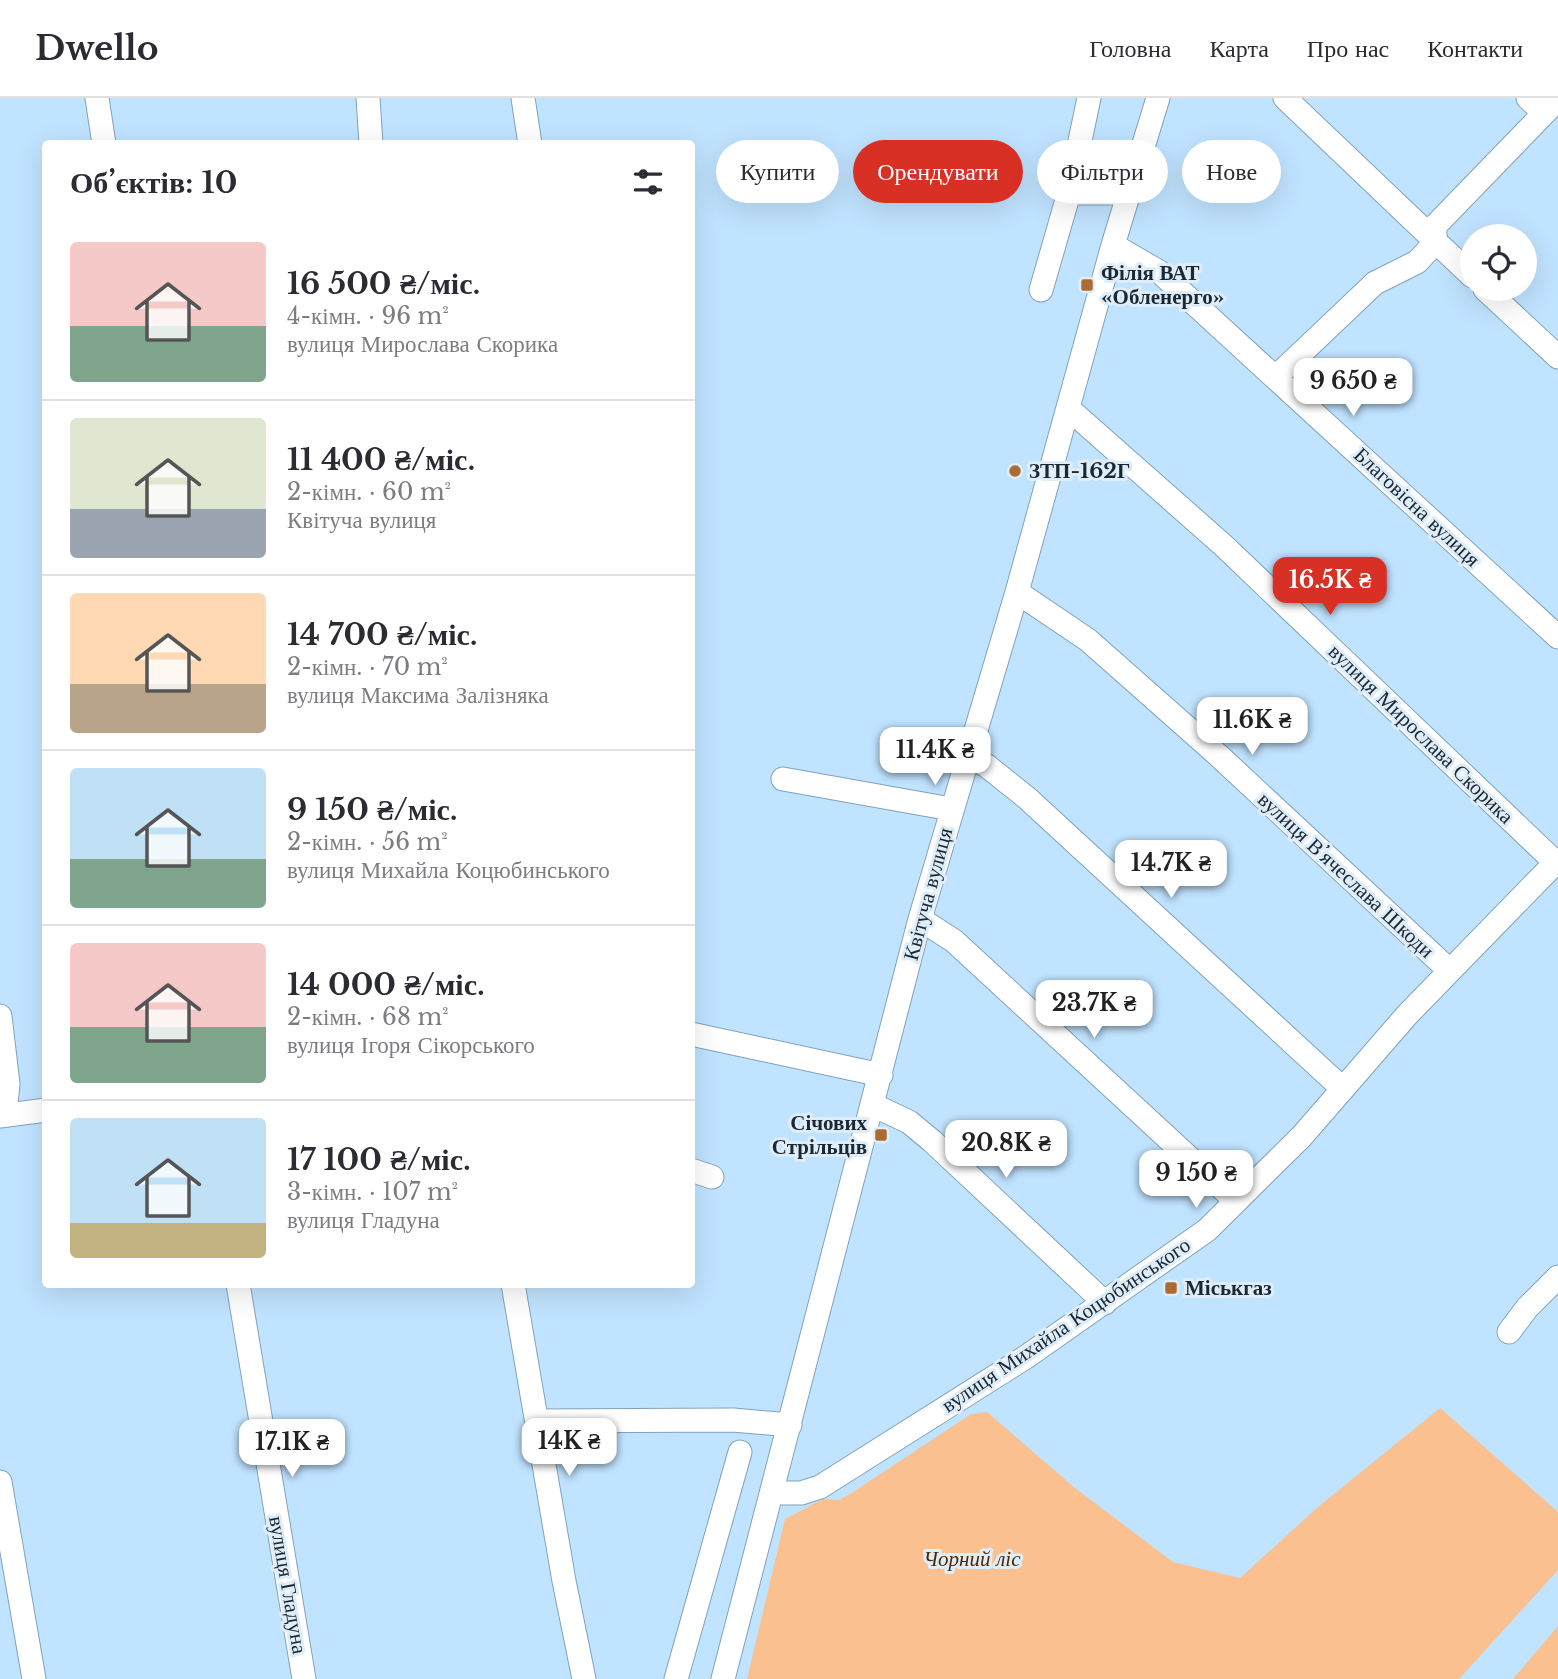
<!DOCTYPE html>
<html lang="uk">
<head>
<meta charset="utf-8">
<style>
	:root { --surface:#fff; --page:#f2f2f3; --text:#2b2b33; --muted:#7c7c81; --line:#e1e1e2; --accent:#d93025 }
	body { margin:0; font-family:"Libre Baskerville",serif; background:var(--page); color:var(--text); height:100vh; display:flex; flex-direction:column; font-size:26px; white-space:nowrap }
	* { box-sizing:border-box; margin:0 }
	p { font-size:23px; color:var(--muted) }
	.icon { flex:none; width:38px; height:38px; fill:none; stroke:currentColor; stroke-width:2; stroke-linecap:round; stroke-linejoin:round }
	.map { position:relative; flex:1; overflow:hidden }
	.side { position:absolute; left:42px; top:42px; width:653px; height:1148px; display:flex; flex-direction:column; background:var(--surface); border-radius:7px; box-shadow:0 7px 28px #0002 }
	.side>* { flex:none }
	.top-card { position:absolute; left:716px; top:42px; width:665px; height:63px; display:flex; gap:14px }
	.controls { position:absolute; left:1460px; top:126px; display:grid; gap:14px }
	.controls a { display:grid; place-items:center; width:77px; height:77px; border-radius:50%; background:var(--surface); box-shadow:0 7px 28px #0002; font-size:35px }
	.price { position:absolute; translate:-50% -60px; padding:0 16px; border-radius:14px; background:#fff; color:#222; font-size:23px; line-height:46px; filter:drop-shadow(0 2px 4px #0008) }
	.price::after { content:''; position:absolute; left:50%; top:42px; width:21px; height:16px; margin-left:-10px; background:inherit; clip-path:polygon(0 0,100% 0,50% 100%) }
	.price.active { background:var(--accent); color:#fff }
	ul { padding:0; list-style:none }
	li { display:flex; align-items:center; gap:21px; height:175px; padding:0 28px }
	li+li { border-top:2px solid var(--line) }
	li span { display:grid; place-items:center; flex:none; width:196px; height:140px; border-radius:7px; color:#555 }
	li>.icon { margin-inline-start:auto }
	span .icon { width:84px; height:84px; fill:#fffc; stroke-width:1 }
	li b { font-size:30px }
	h2 { display:flex; justify-content:space-between; align-items:center; height:84px; padding:0 28px; font-size:30px }
	.chip { padding:0 24px; border-radius:32px; background:var(--surface); box-shadow:0 7px 28px #0002; font-size:24px; line-height:63px }
	.chip.active { background:var(--accent); color:#fff }
	header { display:flex; align-items:center; gap:42px; box-sizing:border-box; height:98px; padding:0 35px; background:var(--surface); border-bottom:2px solid var(--line) }
	header strong { font-size:33px }
	nav { display:flex; gap:38px; margin-inline-start:auto; font-size:24px }
	.map>svg:first-child { display:block }
	.green { fill:#fbc08f }
	.lines { fill:none; stroke-linecap:round; stroke-linejoin:round }
	.minor-casing { stroke:#80a2bc; stroke-width:25 }
	.minor { stroke:#fff; stroke-width:23 }
	.poi-dot { fill:#aa6c31; stroke:#dfedf9; stroke-width:2.5 }
	.labels { text-anchor:middle; dominant-baseline:central; stroke-width:6; stroke-linejoin:round; paint-order:stroke }
	.poi-label { font-size:21px; font-weight:bold; fill:#1b2833; stroke:#dfedf9; text-anchor:start }
	.street-label { font-size:21px; fill:#1b2833; stroke:#dfedf9 }
	.park-label { font-size:21px; font-style:italic; fill:#4e2800; stroke:#dfedf9 }
</style>
</head>
<body>
<header>
<strong>Dwello</strong>
<nav><a>Головна</a><a>Карта</a><a>Про нас</a><a>Контакти</a></nav>
</header>
<div class="map">
<svg width="1558" height="1581" viewBox="0 0 1558 1581">
	<rect width="100%" height="100%" fill="#c0e3ff"/>
	<path class="green" d="M1440,1310l118,104v58l-99,109h-712l38,-160 38,-20 16,1 14,-8 118,-78 16,-2 88,76 98,74 67,16 78,-71z
		M1558,1528v53h-45z"/>
	<g class="lines">
		<defs>
			<path id="minor" d="M97,0l7,46
				M368,0l3,46
				M523,0l7,46
				M1285,0l187,178
				M1528,0l16,15
				M1069,95h59
				M1113,147l48,28 397,364
				M1485,191l73,68
				M1041,192l28,-97 20,-95
				M1276,279l99,-94 42,-21 19,-20 -2,-15 124,-128
				M1069,311l155,137 332,317
				M1017,494l71,48 130,115 232,216
				M967,657l20,11 40,32 316,291
				M783,681l168,30
				M920,821l34,22 282,260
				M0,918l8,68 -3,31
				M691,936l190,41
				M873,1007l36,17 23,19 173,162
				M0,1018l46,-6
				M691,1072l21,7
				M238,1186l66,395
				M513,1186l51,297 20,98
				M1509,1234l18,-24 31,-31
				M538,1323l195,-1 57,5
				M0,1384l34,197
				M772,1395h29l19,-6 206,-130 181,-127 95,-94 105,-121 151,-155
				M676,1581l64,-227
				M723,1581l197,-760 97,-327 96,-347 45,-147"/>
		</defs>
		<use href="#minor" class="minor-casing"/>
		<use href="#minor" class="minor"/>
	</g>
	<g class="poi-dot">
		<rect x="1080" y="180" width="14" height="14" rx="3.5"/>
		<circle cx="1015" cy="373" r="7"/>
		<rect x="874" y="1030" width="14" height="14" rx="3.5"/>
		<rect x="1164" y="1183" width="14" height="14" rx="3.5"/>
	</g>
	<g class="labels">
		<g class="poi-label">
			<text x="1101" y="175">Філія ВАТ<tspan x="1101" dy="24">«Обленерго»</tspan></text>
			<text x="1029" y="373">ЗТП-162Г</text>
			<text x="867" y="1025" text-anchor="end">Січових<tspan x="867" dy="24">Стрільців</tspan></text>
			<text x="1185" y="1190">Міськгаз</text>
		</g>
		<g class="street-label">
			<text transform="translate(1417 409) rotate(43)">Благовісна вулиця</text>
			<text transform="translate(1421 636) rotate(44)">вулиця Мирослава Скорика</text>
			<text transform="translate(1346 777) rotate(43)">вулиця Вʼячеслава Шкоди</text>
			<text transform="translate(928 796) rotate(-75)">Квітуча вулиця</text>
			<text transform="translate(1066 1227) rotate(-34)">вулиця Михайла Коцюбинського</text>
			<text transform="translate(288 1487) rotate(80)">вулиця Гладуна</text>
		</g>
		<g class="park-label">
			<text x="972" y="1461">Чорний ліс</text>
		</g>
	</g>
</svg>
<div class="controls">
<a><svg class="icon" aria-label="locate" viewBox="0 0 24 24"><circle cx="12" cy="12" r="6"/><path d="M12 2v4M12 18v4M2 12h4M18 12h4"/></svg></a>
</div>
<b class="price" style="left:1353px;top:320px">9 650 ₴</b>
<b class="price active" style="left:1330px;top:519px">16.5K ₴</b>
<b class="price" style="left:1252px;top:659px">11.6K ₴</b>
<b class="price" style="left:935px;top:689px">11.4K ₴</b>
<b class="price" style="left:1171px;top:802px">14.7K ₴</b>
<b class="price" style="left:1094px;top:942px">23.7K ₴</b>
<b class="price" style="left:1006px;top:1082px">20.8K ₴</b>
<b class="price" style="left:1196px;top:1112px">9 150 ₴</b>
<b class="price" style="left:569px;top:1380px">14K ₴</b>
<b class="price" style="left:292px;top:1381px">17.1K ₴</b>
<div class="top-card">
<a class="chip">Купити</a>
<a class="chip active">Орендувати</a>
<a class="chip">Фільтри</a>
<a class="chip">Нове</a>
</div>
<section class="side">
<h2>Об’єктів: 10<svg class="icon" aria-label="filters" viewBox="0 0 24 24"><path d="M4 7h16M4 17h16"/><circle cx="9" cy="7" r="2"/><circle cx="15" cy="17" r="2"/></svg></h2>
<ul>
<li><span style="background:linear-gradient(#f6c9c9 60%,#7fa58c 0)"><svg class="icon" aria-label="home" viewBox="0 0 24 24"><path d="M3 11l9-7 9 7M6 9v11h12V9"/></svg></span><div><b>16 500 ₴/міс.</b><p>4-кімн. · 96 m²</p><p>вулиця Мирослава Скорика</p></div></li>
<li><span style="background:linear-gradient(#dfe7d0 65%,#9aa5b1 0)"><svg class="icon" aria-label="home" viewBox="0 0 24 24"><path d="M3 11l9-7 9 7M6 9v11h12V9"/></svg></span><div><b>11 400 ₴/міс.</b><p>2-кімн. · 60 m²</p><p>Квітуча вулиця</p></div></li>
<li><span style="background:linear-gradient(#ffd9b3 65%,#b9a48a 0)"><svg class="icon" aria-label="home" viewBox="0 0 24 24"><path d="M3 11l9-7 9 7M6 9v11h12V9"/></svg></span><div><b>14 700 ₴/міс.</b><p>2-кімн. · 70 m²</p><p>вулиця Максима Залізняка</p></div></li>
<li><span style="background:linear-gradient(#bfe0f5 65%,#7fa58c 0)"><svg class="icon" aria-label="home" viewBox="0 0 24 24"><path d="M3 11l9-7 9 7M6 9v11h12V9"/></svg></span><div><b>9 150 ₴/міс.</b><p>2-кімн. · 56 m²</p><p>вулиця Михайла Коцюбинського</p></div></li>
<li><span style="background:linear-gradient(#f6c9c9 60%,#7fa58c 0)"><svg class="icon" aria-label="home" viewBox="0 0 24 24"><path d="M3 11l9-7 9 7M6 9v11h12V9"/></svg></span><div><b>14 000 ₴/міс.</b><p>2-кімн. · 68 m²</p><p>вулиця Ігоря Сікорського</p></div></li>
<li><span style="background:linear-gradient(#bfe0f5 75%,#c2b280 0)"><svg class="icon" aria-label="home" viewBox="0 0 24 24"><path d="M3 11l9-7 9 7M6 9v11h12V9"/></svg></span><div><b>17 100 ₴/міс.</b><p>3-кімн. · 107 m²</p><p>вулиця Гладуна</p></div></li>
</ul>
</section>
</div>
</body>
</html>
